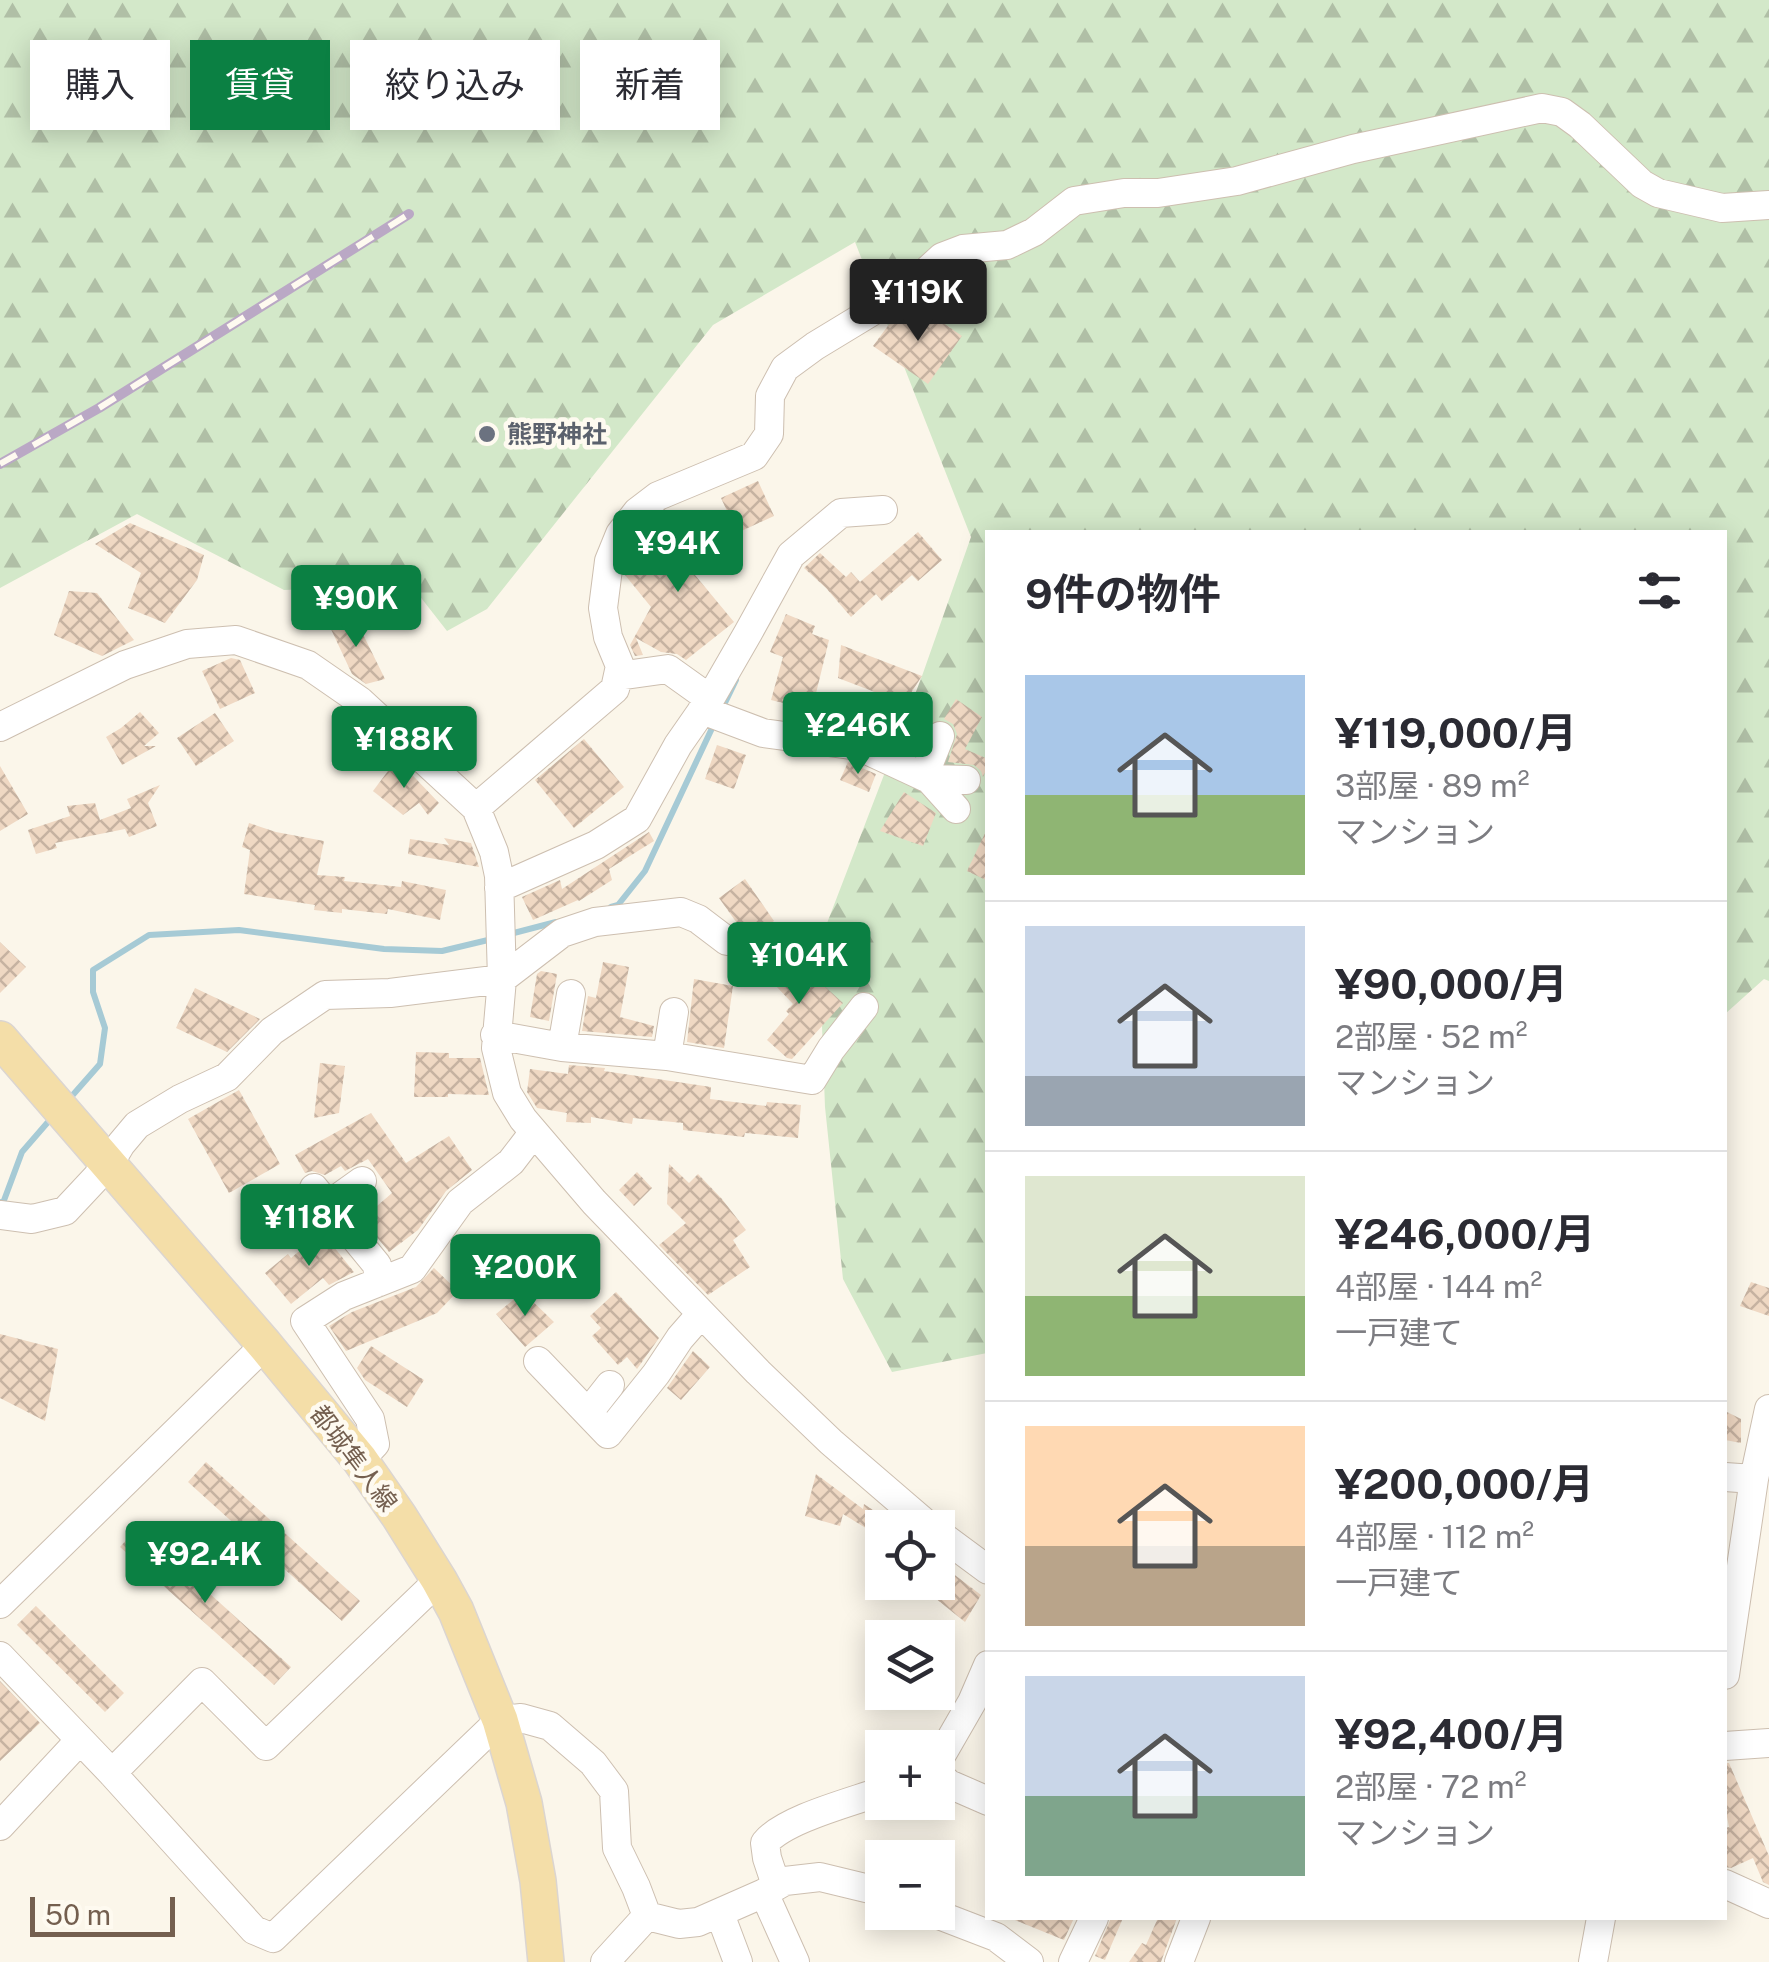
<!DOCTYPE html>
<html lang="ja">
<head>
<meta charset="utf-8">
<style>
	:root { --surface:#fff; --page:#f7f7f7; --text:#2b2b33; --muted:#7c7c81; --line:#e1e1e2; --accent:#0b8043 }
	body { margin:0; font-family:"Public Sans","Noto Sans JP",sans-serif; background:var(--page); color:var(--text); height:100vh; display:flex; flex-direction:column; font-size:38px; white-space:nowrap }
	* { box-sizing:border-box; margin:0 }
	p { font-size:32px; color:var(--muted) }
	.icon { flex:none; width:55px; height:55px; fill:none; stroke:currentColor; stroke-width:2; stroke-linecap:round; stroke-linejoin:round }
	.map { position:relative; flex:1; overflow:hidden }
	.details { position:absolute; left:985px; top:530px; width:742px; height:1390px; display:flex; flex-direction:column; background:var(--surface); border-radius:0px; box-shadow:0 5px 25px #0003 }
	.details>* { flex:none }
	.guide { position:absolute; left:30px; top:40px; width:805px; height:90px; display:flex; gap:20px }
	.tools { position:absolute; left:865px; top:1510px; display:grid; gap:20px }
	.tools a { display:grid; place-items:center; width:90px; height:90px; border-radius:0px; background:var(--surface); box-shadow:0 5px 25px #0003; font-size:50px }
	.scale { position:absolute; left:30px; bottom:25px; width:145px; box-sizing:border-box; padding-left:10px; border:5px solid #745f4f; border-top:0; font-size:28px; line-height:35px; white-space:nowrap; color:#745f4f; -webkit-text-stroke:8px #fefaf0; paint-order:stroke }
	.price { position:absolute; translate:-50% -85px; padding:0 22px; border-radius:10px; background:var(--accent); color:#fff; font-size:32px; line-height:65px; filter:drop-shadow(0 2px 5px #0008) }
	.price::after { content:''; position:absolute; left:50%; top:60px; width:30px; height:22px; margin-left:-15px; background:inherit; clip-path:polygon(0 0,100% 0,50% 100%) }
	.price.selected { background:#222; color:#fff }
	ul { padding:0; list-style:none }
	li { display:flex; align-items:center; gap:30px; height:250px; padding:0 40px }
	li+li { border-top:2px solid var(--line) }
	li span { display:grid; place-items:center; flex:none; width:280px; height:200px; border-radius:0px; color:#555 }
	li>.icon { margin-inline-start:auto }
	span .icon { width:120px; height:120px; fill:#fffc; stroke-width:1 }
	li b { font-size:42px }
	h2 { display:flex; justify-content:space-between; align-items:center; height:120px; padding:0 40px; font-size:42px }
	.chip { padding:0 35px; border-radius:0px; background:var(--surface); box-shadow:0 5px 25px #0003; font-size:35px; line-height:90px }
	.chip.selected { background:var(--accent); color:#fff }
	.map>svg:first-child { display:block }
	.forest { fill:url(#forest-firs) }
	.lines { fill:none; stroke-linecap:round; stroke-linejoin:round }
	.stream { stroke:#a6cad5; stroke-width:6 }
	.building { fill:url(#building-cross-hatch) }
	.minor-casing { stroke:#cdbfb0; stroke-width:30 }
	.major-casing { stroke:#dbd5d1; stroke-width:38 }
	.minor { stroke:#fff; stroke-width:28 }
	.major { stroke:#f4dea8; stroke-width:35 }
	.rail-casing { stroke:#baa8c5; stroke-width:10 }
	.rail { stroke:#fefaf0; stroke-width:6; stroke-dasharray:19; stroke-linecap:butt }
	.worship-dot { fill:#6b7280; stroke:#fefaf0; stroke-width:4 }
	.labels { text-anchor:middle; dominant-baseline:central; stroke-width:9; stroke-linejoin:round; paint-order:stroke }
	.worship-label { font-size:25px; font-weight:bold; fill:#5b616d; stroke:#fefaf0; text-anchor:start }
	.street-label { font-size:25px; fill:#745f4f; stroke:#fefaf0 }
</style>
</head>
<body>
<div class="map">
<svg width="1769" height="1962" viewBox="0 0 1769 1962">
	<defs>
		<pattern id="forest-firs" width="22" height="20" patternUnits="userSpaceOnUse" patternTransform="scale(2.5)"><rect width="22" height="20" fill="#d3e8c9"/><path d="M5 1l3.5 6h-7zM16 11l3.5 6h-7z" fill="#b0bfa6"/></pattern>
		<pattern id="building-cross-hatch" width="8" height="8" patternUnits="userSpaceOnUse" patternTransform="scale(2.5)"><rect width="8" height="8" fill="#efd8c3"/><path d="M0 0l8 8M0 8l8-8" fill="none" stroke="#c6b2a1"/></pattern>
	</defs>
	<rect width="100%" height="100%" fill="#fbf6ea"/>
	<path class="forest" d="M0,0h1769v981l-5,-2 -39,35v-482h-737l-1,821 -95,19 -49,-93 -18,-172 -6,-163 103,-268 49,-139 -116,-295 -142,83 -226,284 -40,22 -36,-46 -127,5 -147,-76 -137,74z"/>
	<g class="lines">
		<path class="stream" d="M722,709l14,-29
			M611,907l7,-2 27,-34 69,-147
			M510,934l46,-12
			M71,1097l29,-33 5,-36 -12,-36v-22l56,-35 90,-5 145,19 58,2 46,-11
			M0,1202l3,1 19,-51 26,-30"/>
	</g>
	<path class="building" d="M929,313l33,23 -34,48 -55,-38 20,-27z
		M758,481l16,35 -37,17 -16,-35z
		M687,514l29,28 -26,27 44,53 -48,38 -9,-6 -16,-2 -25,-14 7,17 -8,1 -5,-11 21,-38 -26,-32 50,-41 -4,-4z
		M130,523l74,32 -7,25 -32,43 -37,-15 13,-35 -46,-29z
		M918,532l24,28 -24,21 -6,-6 -30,26 -6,-7 -25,23 -25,-29 -22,-20 16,-15 26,24 5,-5 9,10z
		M69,591l28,2 37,47 -32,16 -48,-21z
		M353,614l32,65 -19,5 -14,-10 -23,-49z
		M786,614l29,12 -3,8 17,6 -20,82 -21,-3 3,-14 -20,-5 12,-43 -13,-5z
		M841,645l81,31 -26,40 13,6 -10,24 -35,-16 16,-36 -42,-16z
		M231,658l9,2 15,33 -35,16 -18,-38z
		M956,699l26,18 -17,32 23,10v7l-5,11 -2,-6 -7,-6 -26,-3 9,-28 -4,-10 -9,-5z
		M140,712l19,21 -15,13h12l-34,19 -16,-28 15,-9z
		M215,713l19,28 -38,25 -19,-28z
		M584,739l40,48 -50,41 -39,-48z
		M717,745l29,10 -12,34 -29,-10z
		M397,759l42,44 -11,12 -9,-12 -16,12 -30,-24z
		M848,762l28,12 -7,18 -29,-12z
		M0,766l28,48 -28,17z
		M160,785l-12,18 9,23 -28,11 -4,-8 -70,14 2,5 -21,6 -8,-24 42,-14 -3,-10 28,-3 5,17 31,-12 -4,-9z
		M904,792l32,21 -13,33 -43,-15z
		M249,823l27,9 48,9 -7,34 28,2 -1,4 57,6 1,-6 44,9 -6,30 -52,-11 -1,5 -45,-5v4l-28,-3 1,-5 -71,-11 6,-44 -8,-3z
		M988,827v54l-21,-10z
		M649,832l5,9 -45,28 3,11 -33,21 -1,-1 -45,20 -11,-23 38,-17 2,9z
		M444,838l27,5 8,24 -71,-13 2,-15 39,6z
		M745,879l29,42 -6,4 11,15 -20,14 -40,-56z
		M0,942l26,25 -26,26z
		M771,952l29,31 10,-10 33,30 -51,56 -5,-1 -20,-18 22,-26 -3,-3 7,-7 -36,-38z
		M603,962l26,5 -9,50 34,9 -2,11 -70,-6 6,-35 8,2z
		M541,971l16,3 -8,47 -19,-4 7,-43z
		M694,979l39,7 -9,62 -37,-6z
		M195,988l65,31 -33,33 -51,-24z
		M416,1052l33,1v5h31l9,37 -41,-1v3h-34z
		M320,1063l25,3 -6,47 -25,5z
		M569,1065l36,3 -1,3 107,16 -1,12 56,7 1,-4 34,3 -3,33 -53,-5 -1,4 -61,-7v-7l-50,-5 -1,6 -41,-7v6l-25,-1 1,-9 -30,-5 -10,-16 3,-23 38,5z
		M239,1090l41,74 -51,29 -41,-74z
		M371,1113l35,50 43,-27 23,34 -26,21 -28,39 -29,22 -27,-33 30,-26 -24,-34 -23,12 -4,-5 -16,9 -13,-4 -7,2 -10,-18z
		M669,1164l20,19 9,-9 24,25 24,31 -13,10 17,27 -42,28 -49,-50 27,-22 -19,-19z
		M637,1172l15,16 -18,18 -15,-16z
		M322,1232l32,40 -25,13 -6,-7 -32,26 -26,-31 23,-19 3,4z
		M434,1268l24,23 -21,22 -91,38 -17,-25 23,-14 64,-25z
		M1751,1282l18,6v28l-29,-10z
		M523,1292l31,30 -29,25 -29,-33z
		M616,1292l43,46 -22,31 -10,-12 -9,8 -26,-29 9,-8 -11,-12z
		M0,1334l58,15 -13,72 -45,-23z
		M371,1346l53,34 -17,27 -42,-27 -8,-12z
		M693,1351l17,16 -29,33 -14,-12z
		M1725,1411l16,8v24l-16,-3z
		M206,1462l154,139 -18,20 -154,-139z
		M816,1474l47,35 1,-5 18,12v7l6,5h-6v10l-39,-24 -3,12 -35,-10z
		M137,1528l154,139 -17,18 -154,-138z
		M943,1566l38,29 -16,27 -40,-32 6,-8h7v-9z
		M36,1606l88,87 -19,19 -88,-87z
		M0,1681l40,42 -40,38z
		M1725,1763h4l40,93v29l-6,-3 -10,-24 -22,10 -6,-1v-39l4,-1 -4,-20z
		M1010,1918h64l-10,22z
		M1111,1918h12l-18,42 -10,-4z
		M1158,1918h19l-16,44h-32l13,-19 4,2z"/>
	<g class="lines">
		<defs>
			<path id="minor" d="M618,676l50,-7 42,30
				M702,710l61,23 95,13 71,33 27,30
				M0,727l125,-62 62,-21 49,-4 72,25 52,36 116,107 18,44 5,24 3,103 -6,69 11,45 16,26 71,83 164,170 73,70 100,86
				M924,776l16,-40
				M929,779l37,1
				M476,808l139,-119 5,-23 -12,-29 -5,-29 6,-47 11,-27 17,-22 21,-16 96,-40 15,-22 1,-38 15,-28 30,-22 89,-54 38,-35 21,-8 44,-4 27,-13 40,-31 50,-8h34l79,-12 116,-32 189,-41 20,4 18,13 62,59 16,9 64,15 47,-3
				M499,888l97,-43 41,-26 41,-74 32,-46 38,-66 43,-78 50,-42 42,-3
				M495,1035l67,12 105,9 145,24 19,-31 33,-42
				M562,1047l9,-53
				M667,1056l7,-44
				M314,1188l63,77 2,17
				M327,1206l35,-25
				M0,1215l32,4 33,-8 44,-47 12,-20 16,-19 43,-26 47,-22 45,-46 53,-36 65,-2 112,-14 60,-46 33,-11 86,-10 17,7 29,22
				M538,1361l70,73 48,-60 24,-36 21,-24
				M588,1413l22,-28
				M360,1460l15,-16 -5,-25 -65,-98 39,-25 68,-27 48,-67 51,-40 23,-30
				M1725,1477l29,2
				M938,1533l50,37
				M0,1604l265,-259
				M0,1656l112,117 142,157 19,8 227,-218 21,-2 29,8 43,37 21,28 3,57 19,39 11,29 32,8 19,-2 66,-29 21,-12 35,-4 62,15
				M1725,1675l29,-196 15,-70
				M1725,1746l44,-3
				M938,1761l34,-59 16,-37
				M112,1773l90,-91 64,64 173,-166
				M938,1774l11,10 39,17
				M0,1826l80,-86
				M1725,1884l44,20
				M776,1885l-9,-27 -2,-15c19,-24 87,-41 117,-52
				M764,1893l31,69
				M931,1912l65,25 33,25
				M720,1914l18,48
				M605,1962l42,-46
				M1073,1962l21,-44
				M1179,1962l17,-44
				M1593,1962l8,-44"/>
			<path id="major" d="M0,1039l265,306 95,115 39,56 40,64 17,31 44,109 24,83 14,78 8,81"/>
		</defs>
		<use href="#minor" class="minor-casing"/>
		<use href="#major" class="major-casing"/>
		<use href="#minor" class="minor"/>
		<use href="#major" class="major"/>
		<defs>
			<path id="rail" d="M0,464l99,-56 310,-194"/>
		</defs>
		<use href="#rail" class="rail-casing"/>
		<use href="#rail" class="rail"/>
	</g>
	<circle class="worship-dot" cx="487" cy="434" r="10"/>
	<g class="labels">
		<g class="worship-label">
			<text x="507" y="434">熊野神社</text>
		</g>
		<g class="street-label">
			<text transform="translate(354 1458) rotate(53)">都城隼人線</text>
		</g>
	</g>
</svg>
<div class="tools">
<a><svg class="icon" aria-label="locate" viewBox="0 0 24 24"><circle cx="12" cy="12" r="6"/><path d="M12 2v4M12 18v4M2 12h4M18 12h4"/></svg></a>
<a><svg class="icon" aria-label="layers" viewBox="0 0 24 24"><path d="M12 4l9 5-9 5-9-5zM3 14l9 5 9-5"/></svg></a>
<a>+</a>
<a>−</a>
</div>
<div class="scale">50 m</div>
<b class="price selected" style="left:918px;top:344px">¥119K</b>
<b class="price" style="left:678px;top:595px">¥94K</b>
<b class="price" style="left:356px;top:650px">¥90K</b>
<b class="price" style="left:858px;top:777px">¥246K</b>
<b class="price" style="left:404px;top:791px">¥188K</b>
<b class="price" style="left:799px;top:1007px">¥104K</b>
<b class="price" style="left:309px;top:1269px">¥118K</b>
<b class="price" style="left:525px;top:1319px">¥200K</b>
<b class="price" style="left:205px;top:1606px">¥92.4K</b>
<div class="guide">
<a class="chip">購入</a>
<a class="chip selected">賃貸</a>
<a class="chip">絞り込み</a>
<a class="chip">新着</a>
</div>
<section class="details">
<h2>9件の物件<svg class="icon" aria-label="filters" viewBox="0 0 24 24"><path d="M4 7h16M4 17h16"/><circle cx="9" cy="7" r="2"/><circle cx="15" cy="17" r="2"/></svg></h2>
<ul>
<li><span style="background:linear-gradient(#a9c7e8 60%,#8fb573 0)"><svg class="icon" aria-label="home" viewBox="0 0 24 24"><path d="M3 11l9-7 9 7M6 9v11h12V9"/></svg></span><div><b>¥119,000/月</b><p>3部屋 · 89 m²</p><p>マンション</p></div></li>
<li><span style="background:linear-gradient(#c9d6e8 75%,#9aa5b1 0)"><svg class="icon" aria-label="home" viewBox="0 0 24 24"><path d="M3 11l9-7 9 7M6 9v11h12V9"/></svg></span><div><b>¥90,000/月</b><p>2部屋 · 52 m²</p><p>マンション</p></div></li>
<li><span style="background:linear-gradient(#dfe7d0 60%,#8fb573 0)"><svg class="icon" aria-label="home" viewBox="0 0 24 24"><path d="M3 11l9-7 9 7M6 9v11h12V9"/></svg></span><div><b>¥246,000/月</b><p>4部屋 · 144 m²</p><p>一戸建て</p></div></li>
<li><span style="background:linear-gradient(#ffd9b3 60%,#b9a48a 0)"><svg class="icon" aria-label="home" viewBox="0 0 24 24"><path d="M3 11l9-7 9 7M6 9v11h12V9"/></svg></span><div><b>¥200,000/月</b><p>4部屋 · 112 m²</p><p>一戸建て</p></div></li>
<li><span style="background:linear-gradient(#c9d6e8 60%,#7fa58c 0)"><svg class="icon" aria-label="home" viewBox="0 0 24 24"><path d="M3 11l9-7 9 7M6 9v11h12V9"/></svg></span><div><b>¥92,400/月</b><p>2部屋 · 72 m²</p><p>マンション</p></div></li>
</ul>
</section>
</div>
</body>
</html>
